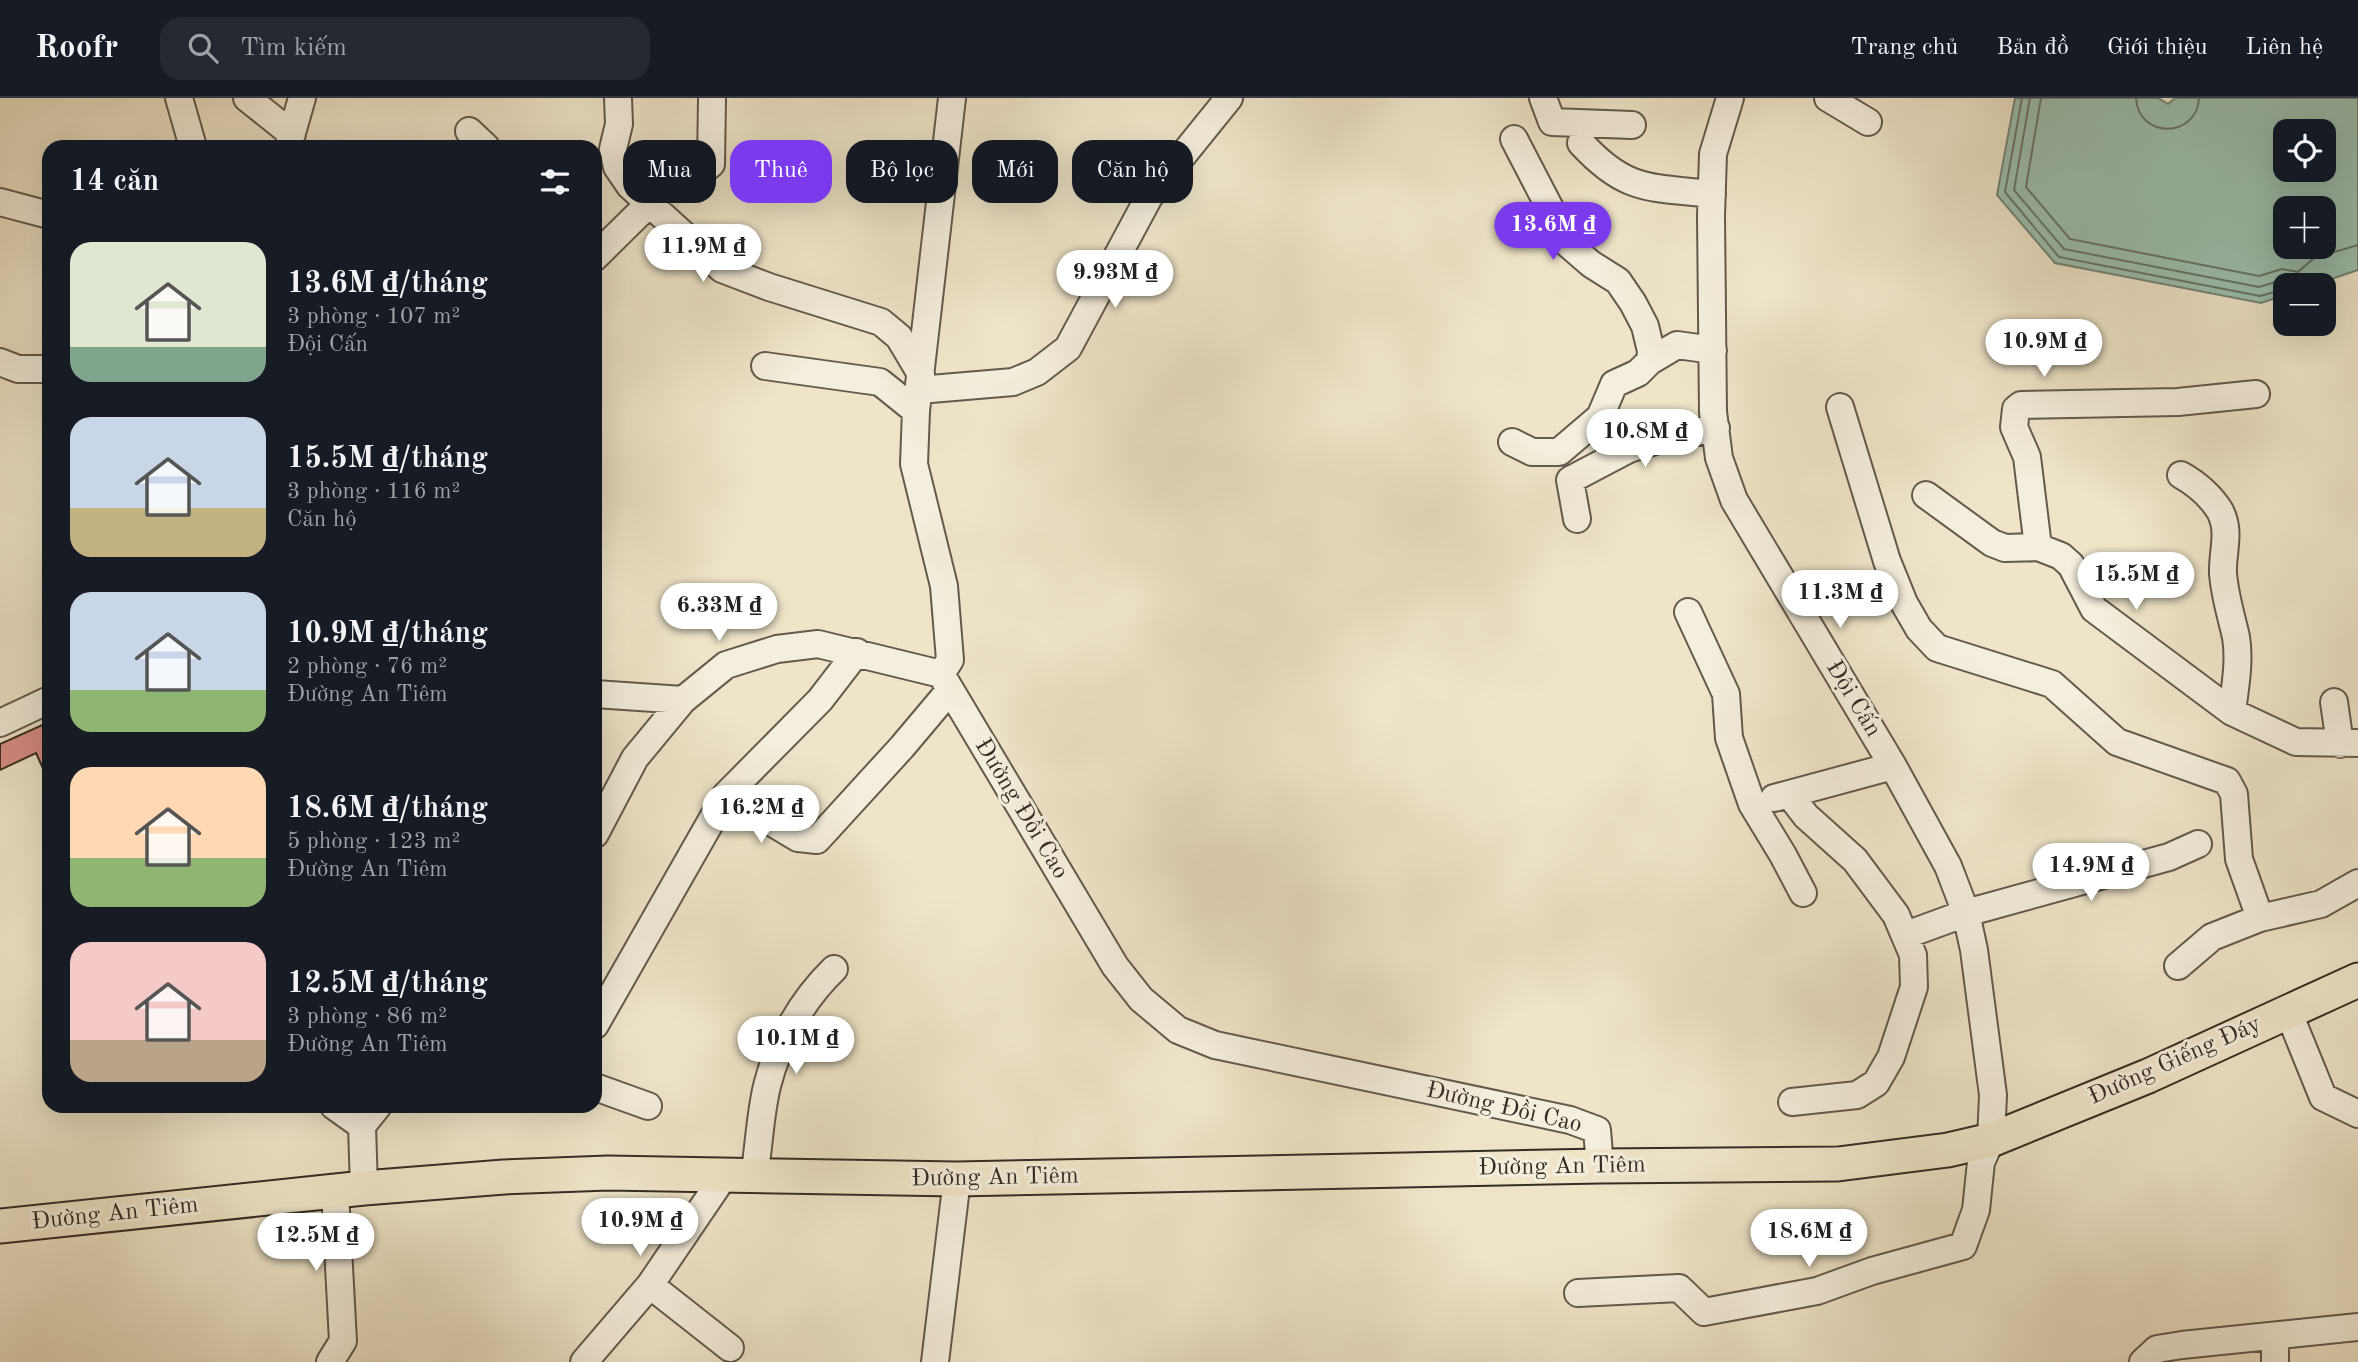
<!DOCTYPE html>
<html lang="vi">
<head>
<meta charset="utf-8">
<style>
	:root { --surface:#171b24; --page:#242831; --text:#f1f3f6; --muted:#9ea1a6; --line:#363941; --accent:#7c3aed }
	body { margin:0; font-family:"Old Standard TT",serif; background:var(--page); color:var(--text); height:100vh; display:flex; flex-direction:column; font-size:26px; white-space:nowrap }
	* { box-sizing:border-box; margin:0 }
	p { font-size:23px; color:var(--muted) }
	.icon { flex:none; width:38px; height:38px; fill:none; stroke:currentColor; stroke-width:2; stroke-linecap:round; stroke-linejoin:round }
	.map { position:relative; flex:1; overflow:hidden }
	.drawer { position:absolute; left:42px; top:42px; width:560px; height:973px; display:flex; flex-direction:column; background:var(--surface); border-radius:21px; box-shadow:0 7px 28px #0002 }
	.drawer>* { flex:none }
	.banner { position:absolute; left:623px; top:42px; width:665px; height:63px; display:flex; gap:14px }
	.fabs { position:absolute; left:2273px; top:21px; display:grid; gap:14px }
	.fabs a { display:grid; place-items:center; width:63px; height:63px; border-radius:14px; background:var(--surface); box-shadow:0 7px 28px #0002; font-size:35px }
	.price { position:absolute; translate:-50% -60px; padding:0 16px; border-radius:24px; background:#fff; color:#222; font-size:23px; line-height:46px; filter:drop-shadow(0 2px 4px #0008) }
	.price::after { content:''; position:absolute; left:50%; top:42px; width:21px; height:16px; margin-left:-10px; background:inherit; clip-path:polygon(0 0,100% 0,50% 100%) }
	.price.active { background:var(--accent); color:#fff }
	ul { padding:0; list-style:none }
	li { display:flex; align-items:center; gap:21px; height:175px; padding:0 28px }
	li span { display:grid; place-items:center; flex:none; width:196px; height:140px; border-radius:21px; color:#555 }
	li>.icon { margin-inline-start:auto }
	span .icon { width:84px; height:84px; fill:#fffc; stroke-width:1 }
	li b { font-size:30px }
	h2 { display:flex; justify-content:space-between; align-items:center; height:84px; padding:0 28px; font-size:30px }
	.pill { padding:0 24px; border-radius:21px; background:var(--surface); box-shadow:0 7px 28px #0002; font-size:24px; line-height:63px }
	.pill.active { background:var(--accent); color:#fff }
	header { display:flex; align-items:center; gap:42px; box-sizing:border-box; height:98px; padding:0 35px; background:var(--surface); border-bottom:2px solid var(--line) }
	header strong { font-size:33px }
	nav { display:flex; gap:38px; margin-inline-start:auto; font-size:24px }
	.search { width:490px; height:63px; background:var(--page); display:flex; align-items:center; gap:18px; box-sizing:border-box; padding:0 24px; border-radius:21px; color:var(--muted); font-size:26px }
	.map>svg:first-child { display:block }
	.water { fill:#9bc0b0; stroke:#728578; stroke-width:2; fill-rule:evenodd }
	.lines { fill:none; stroke-linecap:round; stroke-linejoin:round }
	.shore { stroke:#68766a; stroke-width:2 }
	.building { fill:#da8e88; stroke:#352c23; stroke-width:2 }
	.minor-casing { stroke:#635a4c; stroke-width:30 }
	.major-casing { stroke:#352c23; stroke-width:37 }
	.minor { stroke:#f4eedc; stroke-width:26 }
	.major { stroke:#eee5c9; stroke-width:33 }
	.labels { text-anchor:middle; dominant-baseline:central; stroke-width:6; stroke-linejoin:round; paint-order:stroke }
	.street-label { font-size:24px; fill:#352c23; stroke:#f4eedc }
</style>
</head>
<body>
<header>
<strong>Roofr</strong>
<div class="search"><svg class="icon" aria-label="search" viewBox="0 0 24 24"><circle cx="10" cy="10" r="6"/><path d="M15 15l6 6"/></svg>Tìm kiếm</div>
<nav><a>Trang chủ</a><a>Bản đồ</a><a>Giới thiệu</a><a>Liên hệ</a></nav>
</header>
<div class="map">
<svg width="2358" height="1264" viewBox="0 0 2358 1264">
	<rect width="100%" height="100%" fill="#eee5c9"/>
	<filter id="stains"><feTurbulence type="fractalNoise" baseFrequency=".00286" numOctaves="4"/><feColorMatrix values="0 0 0 0 .2 0 0 0 0 .09 0 0 0 0 .02 0 0 0 .5 -.17"/></filter>
	<radialGradient id="worn" r=".72"><stop offset=".6" stop-color="#630" stop-opacity="0"/><stop offset="1" stop-color="#630" stop-opacity=".3"/></radialGradient>
	<path class="water" d="M2015,0h143l10,6 7,-6h183v172l-44,15h-28l-1,10 -24,8 -206,-40 -58,-68zM2286,33h38v39h-38zM2286,110h38v39h-38z"/>
	<g class="lines">
		<path class="shore" d="M2022,0l-17,94 54,65 201,39 26,-7
			M2030,0l-16,92 50,59 195,38 23,-7 14,5
			M2041,0l-15,89 44,52 189,37 23,-7 16,3 16,-14 44,-13
			M2136,0c2,41 61,41 63,0"/>
	</g>
	<path class="building" d="M49,624v60l-13,-29 -36,17v-26z"/>
	<g class="lines">
		<defs>
			<path id="minor" d="M179,0l14,49
				M247,0l45,36
				M618,0l1,26 -6,25 4,18 13,19 55,50 37,33 47,18 112,35 18,15 22,37
				M952,0l-36,313 -2,53 30,122 6,74 -9,14 174,292 26,33 37,31 37,15 355,75 27,10 3,36
				M1543,0l9,24 80,3
				M1828,0l40,24
				M469,33l17,16
				M1514,41l55,106 22,19 27,17 15,22 12,23 6,25 -1,10
				M1581,45c45,49 68,44 131,51
				M288,49l14,-49
				M0,104l49,13
				M595,159l68,-67c15,-11 36,-14 48,-26l1,-66
				M0,264l18,7h31
				M765,268l115,16 36,29
				M919,292l94,-8 24,-10 31,-24 81,-151 80,-99
				M1840,309l47,154 17,42 15,26 18,19 115,36 65,58 110,39 7,13 5,65 21,59
				M1512,344l20,10h27l41,-35 14,-33 24,-11 12,-12 27,-16 36,5
				M2181,377c16,9 29,20 39,36 11,21 2,41 3,63 2,23 8,41 13,63 4,24 -1,51 -4,75
				M1926,397l66,48 13,5 33,-1 23,9 10,9 23,44 138,103 64,30 62,1
				M1577,421l-7,-39 59,-31 36,-11 51,-10
				M2038,449l-11,-90 -13,-30 2,-18 5,-4 157,-3 78,-8
				M1688,514l38,82 3,44 23,66 31,51 20,38
				M595,596l88,6
				M2334,604l6,42
				M0,625l49,-23
				M1789,696l17,22 49,44 41,55 17,40 1,32 -23,70 -15,26 -19,12 -65,7
				M726,697l72,43 19,2 85,-93 48,-57
				M1774,700l119,-32
				M595,736l40,-76 48,-58 43,-35 51,-16 41,-5 123,30
				M1906,837l60,-22 203,-56 29,-13
				M2178,868l34,-29 48,-19 61,-14 37,-21
				M2288,913l35,86 35,17
				M595,927l131,-230 94,-95 37,-48
				M595,989l53,19
				M334,1008l28,20
				M754,1079c5,-30 6,-62 13,-91 11,-44 35,-86 67,-117
				M364,1090l-2,-62 16,-20
				M650,1187l80,63
				M1578,1195l101,-5 25,24 113,-21 55,-20 91,-25 13,-36 5,-48 10,-22 2,-45 -19,-145 -8,-37 -18,-47 -55,-100 -159,-266 -15,-42 -6,-46 -2,-196 2,-62 17,-56
				M330,1264l13,-21 -8,-149
				M584,1264l66,-77 74,-109
				M935,1264l22,-183
				M2143,1264l14,-13 25,-4 176,-18
				M2275,1264v-26"/>
			<path id="major" d="M0,1128l364,-38 140,-11 104,-4 349,6 643,-13 238,-2 110,-14 43,-10 157,-64 210,-96"/>
		</defs>
		<use href="#minor" class="minor-casing"/>
		<use href="#major" class="major-casing"/>
		<use href="#minor" class="minor"/>
		<use href="#major" class="major"/>
	</g>
	<g class="labels">
		<g class="street-label">
			<text transform="translate(1853 601) rotate(59)">Đội Cấn</text>
			<text transform="translate(1021 711) rotate(59)">Đường Đồi Cao</text>
			<text transform="translate(2175 963) rotate(-24)">Đường Giếng Đáy</text>
			<text transform="translate(1504 1010) rotate(13)">Đường Đồi Cao</text>
			<text transform="translate(1562 1069) rotate(-1)">Đường An Tiêm</text>
			<text transform="translate(995 1080) rotate(-1)">Đường An Tiêm</text>
			<text transform="translate(115 1116) rotate(-6)">Đường An Tiêm</text>
		</g>
	</g>
	<rect width="100%" height="100%" filter="url(#stains)"/>
	<rect width="100%" height="100%" fill="url(#worn)"/>
</svg>
<div class="fabs">
<a><svg class="icon" aria-label="locate" viewBox="0 0 24 24"><circle cx="12" cy="12" r="6"/><path d="M12 2v4M12 18v4M2 12h4M18 12h4"/></svg></a>
<a>+</a>
<a>−</a>
</div>
<b class="price active" style="left:1553px;top:164px">13.6M ₫</b>
<b class="price" style="left:703px;top:186px">11.9M ₫</b>
<b class="price" style="left:1115px;top:212px">9.93M ₫</b>
<b class="price" style="left:2044px;top:281px">10.9M ₫</b>
<b class="price" style="left:1645px;top:371px">10.8M ₫</b>
<b class="price" style="left:2136px;top:514px">15.5M ₫</b>
<b class="price" style="left:1840px;top:532px">11.3M ₫</b>
<b class="price" style="left:719px;top:545px">6.33M ₫</b>
<b class="price" style="left:761px;top:747px">16.2M ₫</b>
<b class="price" style="left:2091px;top:805px">14.9M ₫</b>
<b class="price" style="left:796px;top:978px">10.1M ₫</b>
<b class="price" style="left:640px;top:1160px">10.9M ₫</b>
<b class="price" style="left:1809px;top:1171px">18.6M ₫</b>
<b class="price" style="left:316px;top:1175px">12.5M ₫</b>
<div class="banner">
<a class="pill">Mua</a>
<a class="pill active">Thuê</a>
<a class="pill">Bộ lọc</a>
<a class="pill">Mới</a>
<a class="pill">Căn hộ</a>
</div>
<section class="drawer">
<h2>14 căn<svg class="icon" aria-label="filters" viewBox="0 0 24 24"><path d="M4 7h16M4 17h16"/><circle cx="9" cy="7" r="2"/><circle cx="15" cy="17" r="2"/></svg></h2>
<ul>
<li><span style="background:linear-gradient(#dfe7d0 75%,#7fa58c 0)"><svg class="icon" aria-label="home" viewBox="0 0 24 24"><path d="M3 11l9-7 9 7M6 9v11h12V9"/></svg></span><div><b>13.6M ₫/tháng</b><p>3 phòng · 107 m²</p><p>Đội Cấn</p></div></li>
<li><span style="background:linear-gradient(#c9d6e8 65%,#c2b280 0)"><svg class="icon" aria-label="home" viewBox="0 0 24 24"><path d="M3 11l9-7 9 7M6 9v11h12V9"/></svg></span><div><b>15.5M ₫/tháng</b><p>3 phòng · 116 m²</p><p>Căn hộ</p></div></li>
<li><span style="background:linear-gradient(#c9d6e8 70%,#8fb573 0)"><svg class="icon" aria-label="home" viewBox="0 0 24 24"><path d="M3 11l9-7 9 7M6 9v11h12V9"/></svg></span><div><b>10.9M ₫/tháng</b><p>2 phòng · 76 m²</p><p>Đường An Tiêm</p></div></li>
<li><span style="background:linear-gradient(#ffd9b3 65%,#8fb573 0)"><svg class="icon" aria-label="home" viewBox="0 0 24 24"><path d="M3 11l9-7 9 7M6 9v11h12V9"/></svg></span><div><b>18.6M ₫/tháng</b><p>5 phòng · 123 m²</p><p>Đường An Tiêm</p></div></li>
<li><span style="background:linear-gradient(#f6c9c9 70%,#b9a48a 0)"><svg class="icon" aria-label="home" viewBox="0 0 24 24"><path d="M3 11l9-7 9 7M6 9v11h12V9"/></svg></span><div><b>12.5M ₫/tháng</b><p>3 phòng · 86 m²</p><p>Đường An Tiêm</p></div></li>
</ul>
</section>
</div>
</body>
</html>
